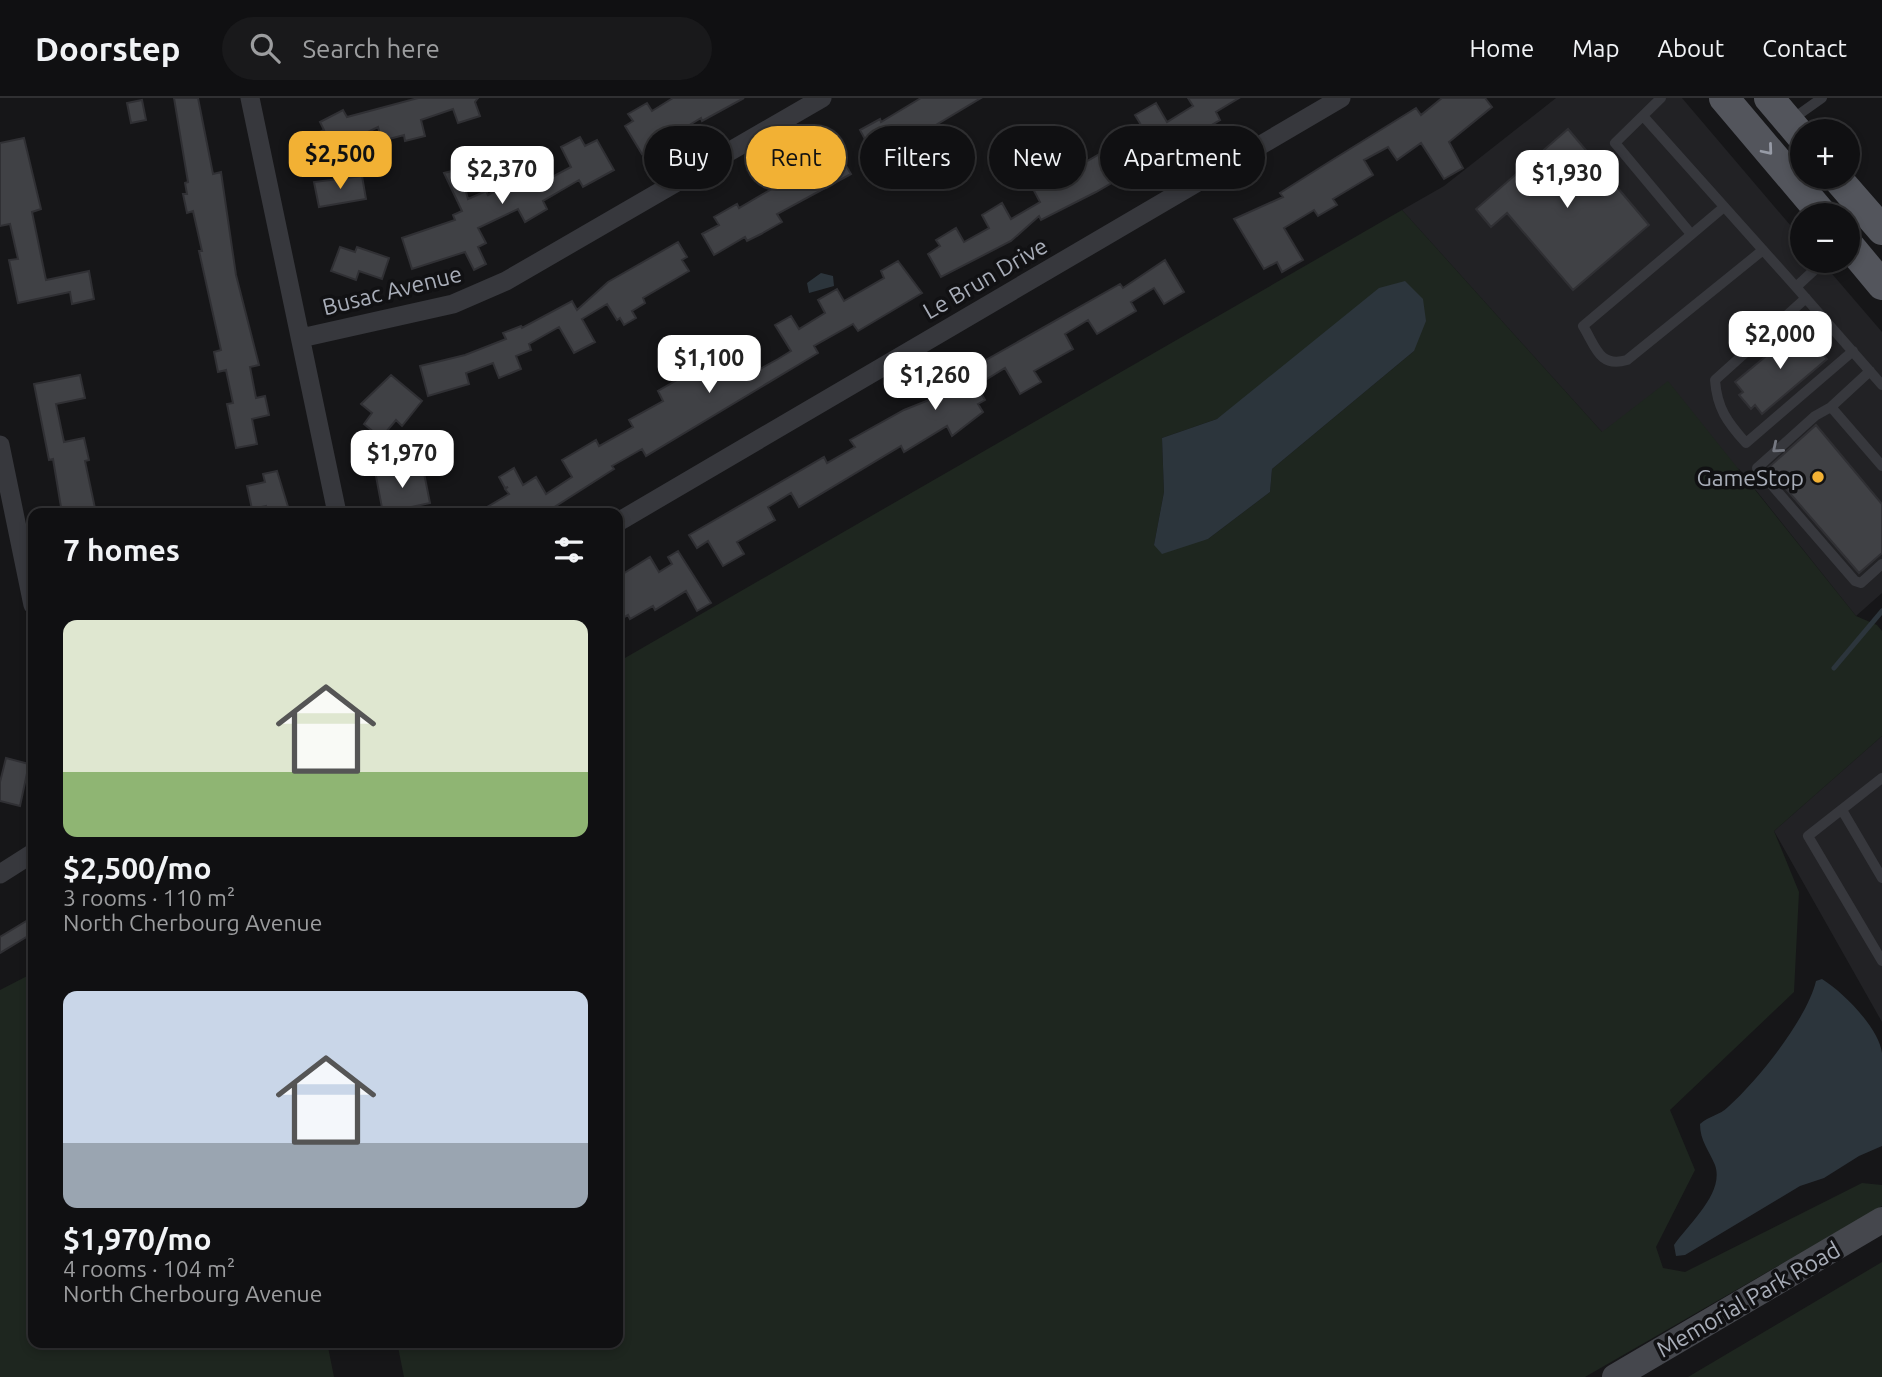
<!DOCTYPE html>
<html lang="en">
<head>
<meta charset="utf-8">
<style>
	:root { --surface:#101012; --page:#19191b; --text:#f1f3f6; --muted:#9c9d9f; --line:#303032; --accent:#f2b134 }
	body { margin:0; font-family:Ubuntu,sans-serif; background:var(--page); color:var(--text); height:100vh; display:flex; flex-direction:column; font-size:26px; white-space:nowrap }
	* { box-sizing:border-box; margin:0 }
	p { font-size:23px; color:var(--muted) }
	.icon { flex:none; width:38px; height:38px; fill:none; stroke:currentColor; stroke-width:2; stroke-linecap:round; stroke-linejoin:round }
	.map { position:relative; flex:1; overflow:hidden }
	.drawer { position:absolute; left:28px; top:410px; width:595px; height:840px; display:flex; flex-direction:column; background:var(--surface); border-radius:14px; box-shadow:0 4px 10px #0003,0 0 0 2px var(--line) }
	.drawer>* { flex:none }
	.top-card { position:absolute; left:644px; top:28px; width:665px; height:63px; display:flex; gap:14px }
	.fabs { position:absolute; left:1790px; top:21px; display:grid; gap:14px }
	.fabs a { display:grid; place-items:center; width:70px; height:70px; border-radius:50%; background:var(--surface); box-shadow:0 4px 10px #0003,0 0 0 2px var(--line); font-size:35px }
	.price { position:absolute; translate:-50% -60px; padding:0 16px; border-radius:14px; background:#fff; color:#222; font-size:23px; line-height:46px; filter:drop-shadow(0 2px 4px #0008) }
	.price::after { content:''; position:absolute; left:50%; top:42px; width:21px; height:16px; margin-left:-10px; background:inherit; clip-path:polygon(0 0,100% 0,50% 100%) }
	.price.selected { background:var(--accent); color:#111 }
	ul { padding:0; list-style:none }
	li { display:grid; align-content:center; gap:14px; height:371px; padding:0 35px }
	li span { display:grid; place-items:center; height:217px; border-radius:14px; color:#555 }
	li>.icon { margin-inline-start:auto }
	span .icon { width:126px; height:126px; fill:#fffc; stroke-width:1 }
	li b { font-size:30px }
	h2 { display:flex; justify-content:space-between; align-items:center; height:84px; padding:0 35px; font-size:30px }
	.chip { padding:0 24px; border-radius:32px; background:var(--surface); box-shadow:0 4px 10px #0003,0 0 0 2px var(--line); font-size:24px; line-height:63px }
	.chip.selected { background:var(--accent); color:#111 }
	header { display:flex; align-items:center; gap:42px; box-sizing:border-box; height:98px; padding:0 35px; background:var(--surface); border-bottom:2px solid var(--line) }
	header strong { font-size:33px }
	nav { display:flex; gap:38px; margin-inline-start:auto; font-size:24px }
	.search { width:490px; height:63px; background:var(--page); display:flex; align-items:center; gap:18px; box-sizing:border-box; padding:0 24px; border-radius:38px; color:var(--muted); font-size:26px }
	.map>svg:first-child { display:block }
	.built { fill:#222225 }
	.green { fill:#1e261f; fill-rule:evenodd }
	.water { fill:#2c353c }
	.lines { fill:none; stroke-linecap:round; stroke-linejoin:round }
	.stream { stroke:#2c353c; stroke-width:5 }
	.building { fill:#404145; stroke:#303034; stroke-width:2 }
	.lane { stroke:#37383d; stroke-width:10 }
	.street { stroke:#37383d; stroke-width:19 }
	.secondary { stroke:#45474d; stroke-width:26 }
	.primary { stroke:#53555c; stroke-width:30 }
	.oneway { stroke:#979ba6 }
	.oneway2 { stroke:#757881 }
	.poi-dot { fill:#f2b134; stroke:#111113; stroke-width:2.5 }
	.labels { text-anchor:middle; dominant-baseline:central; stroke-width:7; stroke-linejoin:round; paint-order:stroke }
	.street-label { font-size:23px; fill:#a8adb8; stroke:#111113 }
	.poi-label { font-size:23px; fill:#a8adb8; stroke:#111113; text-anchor:end }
</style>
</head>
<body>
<header>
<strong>Doorstep</strong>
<div class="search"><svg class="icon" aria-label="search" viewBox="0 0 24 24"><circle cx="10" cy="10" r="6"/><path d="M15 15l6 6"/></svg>Search here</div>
<nav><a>Home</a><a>Map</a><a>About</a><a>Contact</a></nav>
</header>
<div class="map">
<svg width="1882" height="1279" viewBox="0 0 1882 1279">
	<rect width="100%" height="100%" fill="#161618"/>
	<path class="built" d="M1556,0h126l120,141v22h19l61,71v261l-26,23 -117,-147 -137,-37 -200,-222 42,-24z
		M1882,638v286l-108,-191z"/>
	<path class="green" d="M1402,112l200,222 66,-51 188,235 21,9 5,6v105l-108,95 25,61 -5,100 -124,118 25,60 -39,77 7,21 22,4 177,-89 20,2v21l-297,171h-1181l-7,-35h221v-680zM1414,253l-142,118 -2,23 -62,47 -54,6 10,-53 -2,-54z
		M33,875v369h294l7,35h-334v-387z
		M1882,1164v115h-194z"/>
	<path class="water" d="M821,175l12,3 1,10 -25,7 -2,-10z
		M1405,183l18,18 3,22 -12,30 -142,118 -2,23 -62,47 -46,15 -8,-9 10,-53 -2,-54 55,-19 162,-131z
		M1822,881c21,13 57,49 60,74 0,30 0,63 0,93l-23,10 -35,22 -24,8 -115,69 -9,1 -2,-11c14,-21 51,-52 41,-80 -6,-15 -15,-24 -15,-41 9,-8 20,-9 28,-17 30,-27 79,-88 88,-126z"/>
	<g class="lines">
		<path class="stream" d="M1834,570l48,-57"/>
	</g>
	<path class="building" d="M174,0h24l15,76 8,-2 15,103 23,90 -9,2 6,31 9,-2 4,19 -17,4 5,25 -21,4 -9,-44 6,-1 -7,-33 -8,2 -4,-20 7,-2 -22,-99h3l-9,-40 -6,2 -4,-19h4l-2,-11 3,-1z
		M418,0h60l-3,4 5,14 -22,7 -5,-14 -32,11 4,16 -20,5 -1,-6 -22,6 -4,-14 -62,31 -9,-20 17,-8 -4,-8 23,-12 4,7z
		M673,0h71l-42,23 -1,-3 -59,36 -17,-28 8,-5 -5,-7 19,-11 5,8z
		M921,0h60l-85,51 5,10 -20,10 -21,-39 20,-11 1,3z
		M1188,0h51l-23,14 4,8 -124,72 -55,28 -2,-4 -28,25 -70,36 -13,-23 12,-8 -4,-6 20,-12 8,14 25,-14 -7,-13 20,-12 9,16 29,-17 -8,-15 35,-18 1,3 51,-29 7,13 26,-13 -17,-28 21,-12 11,19 26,-16z
		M1442,0h43l7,9 -43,35 14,26 -19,11 -23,-36 -24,17 -9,-13 -24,13 9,15 -40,24 4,6 -19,11 -4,-6 -30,18 19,32 -21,12 -5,-10 -13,7 -30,-50 49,-22 -3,-4 49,-31 87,-54 5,7z
		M142,2l4,20 -15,3 -4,-20z
		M1568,31l81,96 -76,65 -66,-77 -16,14 -15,-18z
		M580,39l5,9 12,-6 17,30 -31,17 -4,-7 -36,21 4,8 -22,13 -7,-13 -40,19 8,15 -8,4 8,17 -12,6 -9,-18 -53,17 -10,-31 53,-18 -2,-5 9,-4 -18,-38 16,-4 8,30 18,-8 2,4 45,-26 8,14 30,-16 -10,-20z
		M24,40l17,71 -9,3 14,68 43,-9 5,28 -22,5 -2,-12 -52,11 -9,-43 9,-1 -8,-35 -10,2v-83z
		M839,56l12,20 -74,40 5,8 -21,12 -14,7 -2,-4 -31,18 -12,-21 17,-9 -5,-8 23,-13 2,4 60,-35 -2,-4 15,-9 3,8z
		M362,78l4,23 -47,8 -5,-25z
		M678,144l9,15 -5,3 7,11 -46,27 2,5 -13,8 4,7 -12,7 -4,-7 -3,2 -10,-16 -25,15 13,23 -21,11 -15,-26 -30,17 2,6 -15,6 5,13 -22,9 -6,-15 -27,10 3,11 -41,12 -8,-30 45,-11 41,-16 -3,-6 18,-7 1,2 50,-27 5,9 31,-28z
		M340,149l15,5 2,-5 32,11 -7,21 -23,-8 -3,9 -25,-9z
		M1165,162l19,32 -20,12 -10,-16 -23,14 5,9 -39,23 -9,-14 -23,14 8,15 -39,22 7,11 -21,12 -15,-26 -26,16 -2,2 8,14 -7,4 5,8 -31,24 -5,-10 -43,26 -3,-6 -102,61 -8,-14 -23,14 7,13 -38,22 7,12 -21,12 -15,-25 -11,7 -8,-13 135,-78 3,6 28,-16 -5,-7 54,-30 30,-12 -1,-3 54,-32 -1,-3 134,-76 3,4z
		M898,163l24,32 -64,38 -5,-7 -39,22 4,7 -172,103 -4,-7 -30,17 2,3 -69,44h-68l32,-19 -4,-5 3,-2 -3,1 -6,-11 15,-9 9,17 13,-8 10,17 26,-17 -10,-17 34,-20 3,6 34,-19 -4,-7 34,-19 -5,-10 45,-26 8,13 31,-18 9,14 27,-15 13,-8 -16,-26 16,-9 8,13 26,-16 -7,-13 19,-11 7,12 40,-23 -3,-7z
		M1801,229l26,32 -65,55 -7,-9 -4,4 -12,-14 4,-3 -8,-10z
		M80,277l5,23 -29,6 8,38 20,-4 5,22 -4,1 11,52h-34l-9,-54 -4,1 -15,-76z
		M391,277l31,26 -20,25 -6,-6 -15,18 -17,-14 8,-11 -11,-9z
		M1816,327l66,79v49l-23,20 -91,-105z
		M389,370l2,6 32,-6 7,35 -28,6 1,4h-20l-8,-42z
		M277,373l12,39 -22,3 -1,-7 -14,3 -5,-23 18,-4 -2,-8z
		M678,453l33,52 -14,8 -11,-20 -31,19 -2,-4 -23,13 -2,-4 -10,6v-44l32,-20 9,15 13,-8 -4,-7z
		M6,660l23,6 -9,42 -20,-5v-19z
		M33,819v16l-33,20v-16z"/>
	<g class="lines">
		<path class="lane" d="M1661,0l-46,45 76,91
			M1644,19l152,170
			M1791,22l31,-22
			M1724,109l-141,119c13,21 16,42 44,34l136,-110
			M1824,163l-28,26 86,98
			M1806,200l-91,82c2,28 12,42 31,63l107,-92
			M1870,273l-39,36 51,59
			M1831,309l-16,9 -58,52 98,113 6,2 21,-19
			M1882,680l-74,58 74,125
			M1842,712l40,68"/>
		<path class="street" d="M250,0l87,415
			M301,240l152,-34 53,-23 316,-183
			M0,347l33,160
			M618,424l723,-424
			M0,776l33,-21"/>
		<path class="secondary" d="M1615,1279l267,-157"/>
		<path class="primary" d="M1724,0l99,117
			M1769,0l33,39
			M1836,79l46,53
			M1848,146l34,41"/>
	</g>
	<defs><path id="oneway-chevron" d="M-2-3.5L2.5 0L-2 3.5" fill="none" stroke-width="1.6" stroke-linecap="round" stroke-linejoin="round" transform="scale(1.75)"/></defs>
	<use class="oneway" href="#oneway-chevron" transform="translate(1768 52) rotate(50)"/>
	<use class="oneway2" href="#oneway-chevron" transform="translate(1777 350) rotate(140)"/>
	<circle class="poi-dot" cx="1818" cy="379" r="7"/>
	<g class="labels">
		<g class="street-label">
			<text transform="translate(985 180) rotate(-30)">Le Brun Drive</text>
			<text transform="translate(392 192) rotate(-14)">Busac Avenue</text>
			<text transform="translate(1748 1201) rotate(-30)">Memorial Park Road</text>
		</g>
		<g class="poi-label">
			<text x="1804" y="379">GameStop</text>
		</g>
	</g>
</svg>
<div class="fabs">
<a>+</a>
<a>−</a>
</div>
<b class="price selected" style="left:340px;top:93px">$2,500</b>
<b class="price" style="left:502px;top:108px">$2,370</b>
<b class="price" style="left:1567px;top:112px">$1,930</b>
<b class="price" style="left:1780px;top:273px">$2,000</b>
<b class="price" style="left:709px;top:297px">$1,100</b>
<b class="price" style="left:935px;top:314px">$1,260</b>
<b class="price" style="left:402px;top:392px">$1,970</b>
<div class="top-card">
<a class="chip">Buy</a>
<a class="chip selected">Rent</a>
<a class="chip">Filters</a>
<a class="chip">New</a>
<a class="chip">Apartment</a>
</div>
<section class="drawer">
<h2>7 homes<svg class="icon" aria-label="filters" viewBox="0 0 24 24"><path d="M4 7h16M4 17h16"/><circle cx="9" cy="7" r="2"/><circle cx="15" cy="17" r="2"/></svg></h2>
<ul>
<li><span style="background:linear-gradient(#dfe7d0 70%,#8fb573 0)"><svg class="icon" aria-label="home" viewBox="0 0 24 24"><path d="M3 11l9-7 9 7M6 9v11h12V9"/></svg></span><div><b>$2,500/mo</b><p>3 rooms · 110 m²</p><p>North Cherbourg Avenue</p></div></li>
<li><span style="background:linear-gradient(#c9d6e8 70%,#9aa5b1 0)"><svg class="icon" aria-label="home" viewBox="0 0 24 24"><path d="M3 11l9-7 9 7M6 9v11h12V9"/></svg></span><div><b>$1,970/mo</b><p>4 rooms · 104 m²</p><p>North Cherbourg Avenue</p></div></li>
</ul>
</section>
</div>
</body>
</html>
